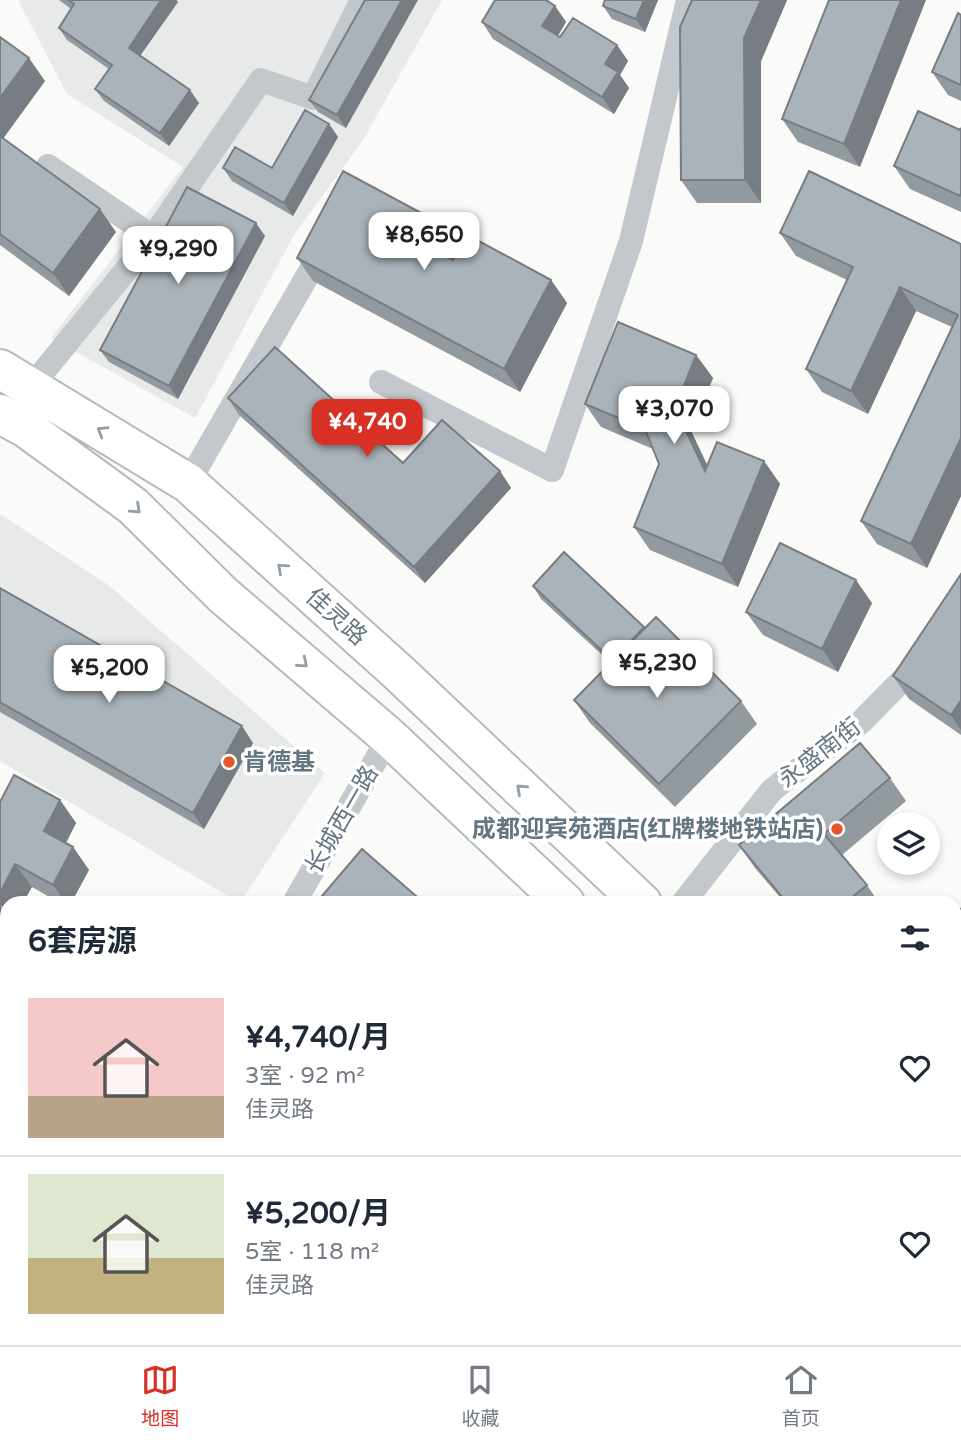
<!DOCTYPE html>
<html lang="zh">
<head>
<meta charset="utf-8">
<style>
	:root { --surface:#fff; --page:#f6f6f7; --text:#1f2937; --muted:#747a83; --line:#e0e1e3; --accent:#d93025 }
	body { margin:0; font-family:"Varela Round","Noto Sans SC",sans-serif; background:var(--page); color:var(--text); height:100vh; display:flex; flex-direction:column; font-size:26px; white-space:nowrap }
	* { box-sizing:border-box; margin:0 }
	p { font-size:23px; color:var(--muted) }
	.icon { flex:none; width:38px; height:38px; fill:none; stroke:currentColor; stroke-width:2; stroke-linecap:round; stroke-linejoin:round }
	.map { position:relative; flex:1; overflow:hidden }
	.drawer { position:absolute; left:0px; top:896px; width:962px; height:450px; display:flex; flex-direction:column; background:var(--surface); border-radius:21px 21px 0 0; box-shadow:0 4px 10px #0003 }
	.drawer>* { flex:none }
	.tools { position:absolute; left:877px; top:812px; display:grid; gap:14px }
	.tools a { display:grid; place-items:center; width:63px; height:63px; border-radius:50%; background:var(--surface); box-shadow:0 4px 10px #0003; font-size:35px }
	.price { position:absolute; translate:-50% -60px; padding:0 16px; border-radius:14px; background:#fff; color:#222; font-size:23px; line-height:46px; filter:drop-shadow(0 2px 4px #0008) }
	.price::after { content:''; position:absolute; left:50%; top:42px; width:21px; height:16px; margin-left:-10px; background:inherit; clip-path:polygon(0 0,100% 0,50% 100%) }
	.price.selected { background:var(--accent); color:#fff }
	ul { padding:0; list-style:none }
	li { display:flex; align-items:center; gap:21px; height:175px; padding:0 28px }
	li+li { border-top:2px solid var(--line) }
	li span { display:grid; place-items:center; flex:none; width:196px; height:140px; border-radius:0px; color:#555 }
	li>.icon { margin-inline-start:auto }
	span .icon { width:84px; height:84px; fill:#fffc; stroke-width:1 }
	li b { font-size:30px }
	h2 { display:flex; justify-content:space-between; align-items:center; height:84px; padding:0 28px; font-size:30px }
	.menu { display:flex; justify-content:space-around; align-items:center; height:98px; border-top:2px solid var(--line); background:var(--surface); font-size:19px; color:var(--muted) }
	.menu a { display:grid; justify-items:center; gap:4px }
	.menu .selected { color:var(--accent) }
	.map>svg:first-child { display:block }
	.built { fill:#e8e9e9 }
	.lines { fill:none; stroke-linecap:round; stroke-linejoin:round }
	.primary-casing { stroke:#b5babe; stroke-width:42 }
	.minor { stroke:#c3c8cc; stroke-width:24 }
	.primary { stroke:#fff; stroke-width:38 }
	.wall { fill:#929a9f }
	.shaded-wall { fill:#777d82 }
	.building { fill:#aab3b9; stroke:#777d82; stroke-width:2 }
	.oneway { stroke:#939fa8 }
	.poi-dot { fill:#e4572e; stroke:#fff; stroke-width:2.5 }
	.labels { text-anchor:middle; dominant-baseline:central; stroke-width:7; stroke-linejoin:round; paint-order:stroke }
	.street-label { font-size:24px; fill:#657683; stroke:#fff }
	.poi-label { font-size:24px; font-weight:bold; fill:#657683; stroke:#fff; text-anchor:start }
</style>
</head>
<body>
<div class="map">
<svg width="961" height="1345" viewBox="0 0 961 1345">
	<rect width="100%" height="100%" fill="#fafaf8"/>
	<path class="built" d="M18,0h424l-79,140 -69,95 -99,183 -144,-80 132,-171 -116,-73z
		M0,514l107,70 218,189 -85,130 -240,-142z"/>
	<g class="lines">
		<defs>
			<path id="primary" d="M0,369l188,114 210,189 244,231
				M0,414l26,14 107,78 90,89 166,142 176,166
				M956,1172l5,5
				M956,1266l5,5"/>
		</defs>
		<use href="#primary" class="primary-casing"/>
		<path class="minor" d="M48,166l105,71
			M381,382l171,88 79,-229 57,-241
			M31,387l122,-150 108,-157 52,18 49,-98
			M188,483l136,-236
			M294,903l95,-166
			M683,903l89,-113 89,-68 70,-71 30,-43
			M31,1345l4,-6"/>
		<use href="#primary" class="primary"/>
	</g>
	<path class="wall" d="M59,0h117l2,2 -38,54 59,47 -30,43 -65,-45 -9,-12 14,-20 -42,-29 -8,-12 12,-19z
		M365,0l-19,128 -28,-16 -9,-12z
		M605,0h53l-13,32 -33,-13 -9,-13z
		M692,0h95l-26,61v142h-64l-16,-23z
		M829,0l31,167 -62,-25 -16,-23z
		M555,6l11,16 -8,14 2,1 57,8 11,16 -8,14 9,13 -15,26 -121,-75 -11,-17z
		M961,15v86l-13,-6 -16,-23z
		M0,37l45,44 -42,57 113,94 -47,64 -69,-51z
		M329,124l9,13 -45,79 -61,-35 -9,-13h49z
		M961,128v84l-51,-23 -16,-23 66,-36z
		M780,233l181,11v252l-34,72 -50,-24 -16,-23 91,-194 -36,-16 -48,103 -46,-22 -16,-23 41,-89 -51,-24z
		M265,236l-87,163 -69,-37 -9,-12z
		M439,237l-6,12 20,11 98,20 16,23 -47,89 -207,-111 -16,-23z
		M696,355l17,23 -22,53 16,34 57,-4 16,23 -42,103 -88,-37 -16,-23 25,-63 -6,-15 -52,-22 -16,-23z
		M228,398l175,65 97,8 11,17 -86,95 -186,-168z
		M961,574v161l-52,-36 -16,-23z
		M533,586l112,42 96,73 16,23 -82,83 -85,-84 -16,-23 37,-37 -70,-64z
		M0,588l253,155 -49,86 -204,-117z
		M872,603l-34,69 -75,-37 -17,-23z
		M890,778l16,23 -64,54 25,30 12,18h-94l-30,-35 -16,-23z
		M60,800l16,23 -10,20 7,4 16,23 -18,33h-11l-28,-16 -25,16v107l-7,-3v-205z
		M57,1339h101l-4,6h-93z
		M317,1339h78l-4,6h-65z"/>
	<path class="shaded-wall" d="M161,0h15l2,2 -41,58 -8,-12z
		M402,0h16l-72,128 -9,-13z
		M644,0h14l-13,32 -9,-13z
		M761,0h26l-26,61v142l-16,-23 -1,-142z
		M901,0h25l-66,167 -16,-23z
		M555,6l11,16 -12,20 -12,-16z
		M617,45l11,16 -8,14 9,13 -15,26 -12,-17 3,-33z
		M29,58l16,23 -45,62v-45z
		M190,90l9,13 -30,43 -9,-13z
		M329,124l9,13 -45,79 -9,-13z
		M100,209l16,23 -47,64 -16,-23z
		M423,214l16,23 -12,23 -16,-23z
		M256,223l9,13 -87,163 -9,-13z
		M551,280l16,23 -47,89 -16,-23z
		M900,287l16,24 -48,103 -17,-23z
		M696,355l17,23 -22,53 30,63 -16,-23 -30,-63z
		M961,438v58l-34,72 -16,-24z
		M764,461l16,23 -42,103 -16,-23z
		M500,471l11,17 -86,95 -11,-16z
		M856,580l16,23 -34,69 -16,-23z
		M961,700v30l-10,-15z
		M242,726l11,17 -49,86 -11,-16z
		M60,800l16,23 -16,31 -16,-23z
		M73,847l16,23 -18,33h-5l-13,-18z
		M15,864l17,23 -9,16h-16v14l-7,-10v-14z
		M7,963v45l-7,-10v-22z
		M961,969v23l-5,7v-24z
		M7,1145v19l-7,12v-19z
		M7,1246v48l-7,10v-47z
		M127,1339h31l-4,6h-31z
		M362,1339h33l-4,6h-33z
		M654,1339h23l-4,6h-23z"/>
	<path class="building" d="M68,0h93l-32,48 61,42 -30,43 -65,-44 17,-24 -53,-37 15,-24z
		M365,0h37l-65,115 -28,-15z
		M495,0h51l9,6 -13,20 18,11 13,-19 44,27 -12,19 13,8 -16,25 -120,-75z
		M605,0h39l-8,19 -33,-13z
		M692,0h69l-17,38 1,142h-64l-1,-153z
		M829,0h72l-57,144 -62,-25z
		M958,13l3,2v70l-29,-13z
		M0,37l29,21 -29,40z
		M305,110l24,14 -45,79 -61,-35 12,-21 37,21z
		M918,111l42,19 1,-2v65l-1,3 -66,-30z
		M0,136l100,73 -47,64 -53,-39z
		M343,171l80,43 -12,23 42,23 13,-26 85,46 -47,89 -207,-111z
		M809,171l152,73v194l-50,106 -50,-23 97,-206 -58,-28 -49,104 -45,-22 47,-102 -73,-34z
		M187,187l69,36 -87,163 -69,-36z
		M618,322l78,33 -21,53 30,63 12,-29 47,19 -42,103 -88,-37 25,-63 -14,-35 -60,-25z
		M275,347l128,116 39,-43 58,51 -86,96 -186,-169z
		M780,543l76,37 -34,69 -76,-37z
		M564,552l80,75 -31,34 -80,-75z
		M961,574v126l-10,15 -58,-39z
		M0,588l242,138 -49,87 -193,-111z
		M656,617l85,84 -82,83 -85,-84z
		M860,743l30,35 -66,56 43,51 -22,18h-58l-48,-58z
		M14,775l46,25 -16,31 29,16 -20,38 -38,-21 -15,29v-91z
		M362,849l62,54h-108z
		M157,898l8,5h-11z
		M0,903l7,4v56l-7,13z
		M961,909v60l-5,6v-59z
		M961,1014v38l-5,-5v-28z
		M0,1113l7,4v28l-7,12z
		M7,1157v89l-7,11v-90z
		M58,1339h69l-4,6h-55z
		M210,1339h33l8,6h-42l-2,-1z
		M333,1339h29l-4,6h-17z
		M439,1339h215l-4,6h-215z
		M723,1339h98l9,6h-111z"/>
	<defs><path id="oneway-chevron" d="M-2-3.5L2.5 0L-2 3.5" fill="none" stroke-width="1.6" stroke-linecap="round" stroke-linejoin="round" transform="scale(1.75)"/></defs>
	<g class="oneway">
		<use href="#oneway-chevron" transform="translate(102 431) rotate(-149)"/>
		<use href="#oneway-chevron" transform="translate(136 509) rotate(42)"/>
		<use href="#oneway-chevron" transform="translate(282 568) rotate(-138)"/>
		<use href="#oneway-chevron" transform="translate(303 663) rotate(40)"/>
		<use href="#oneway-chevron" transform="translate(521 789) rotate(-137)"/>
	</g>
	<g class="poi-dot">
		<circle cx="229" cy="762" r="7"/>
		<circle cx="837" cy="829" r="7"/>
	</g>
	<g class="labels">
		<g class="street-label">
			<text transform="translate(336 617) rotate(42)">佳灵路</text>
			<text transform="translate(820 753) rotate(-38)">永盛南街</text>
			<text transform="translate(342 820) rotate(-60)">长城西一路</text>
		</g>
		<g class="poi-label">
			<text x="243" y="762">肯德基</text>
			<text x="823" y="829" text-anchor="end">成都迎宾苑酒店(红牌楼地铁站店)</text>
		</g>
	</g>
</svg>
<div class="tools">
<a><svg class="icon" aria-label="layers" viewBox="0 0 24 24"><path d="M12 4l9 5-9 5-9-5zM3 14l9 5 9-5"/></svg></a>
</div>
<b class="price" style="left:424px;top:272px">¥8,650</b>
<b class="price" style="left:178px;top:286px">¥9,290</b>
<b class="price" style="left:674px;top:446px">¥3,070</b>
<b class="price selected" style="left:367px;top:459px">¥4,740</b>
<b class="price" style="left:657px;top:700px">¥5,230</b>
<b class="price" style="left:109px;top:705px">¥5,200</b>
<section class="drawer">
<h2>6套房源<svg class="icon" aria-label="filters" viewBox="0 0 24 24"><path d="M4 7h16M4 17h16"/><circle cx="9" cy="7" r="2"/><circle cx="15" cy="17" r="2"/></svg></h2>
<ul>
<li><span style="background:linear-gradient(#f6c9c9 70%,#b9a48a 0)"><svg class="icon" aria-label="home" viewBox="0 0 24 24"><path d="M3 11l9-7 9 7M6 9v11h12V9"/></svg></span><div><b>¥4,740/月</b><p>3室 · 92 m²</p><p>佳灵路</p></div><svg class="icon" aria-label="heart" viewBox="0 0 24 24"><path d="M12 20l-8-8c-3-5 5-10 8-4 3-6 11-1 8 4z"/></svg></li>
<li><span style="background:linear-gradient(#dfe7d0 60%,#c2b280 0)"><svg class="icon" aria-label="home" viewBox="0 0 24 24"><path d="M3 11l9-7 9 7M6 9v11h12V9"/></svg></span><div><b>¥5,200/月</b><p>5室 · 118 m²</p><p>佳灵路</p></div><svg class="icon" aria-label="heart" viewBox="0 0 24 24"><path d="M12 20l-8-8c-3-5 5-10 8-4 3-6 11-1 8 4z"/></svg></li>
</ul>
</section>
</div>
<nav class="menu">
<a class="selected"><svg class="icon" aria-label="map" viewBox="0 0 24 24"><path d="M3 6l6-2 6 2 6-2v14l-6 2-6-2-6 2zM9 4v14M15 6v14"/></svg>地图</a>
<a><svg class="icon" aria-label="saved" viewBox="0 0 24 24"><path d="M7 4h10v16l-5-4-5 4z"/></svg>收藏</a>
<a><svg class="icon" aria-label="home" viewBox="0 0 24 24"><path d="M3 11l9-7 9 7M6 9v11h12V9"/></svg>首页</a>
</nav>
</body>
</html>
